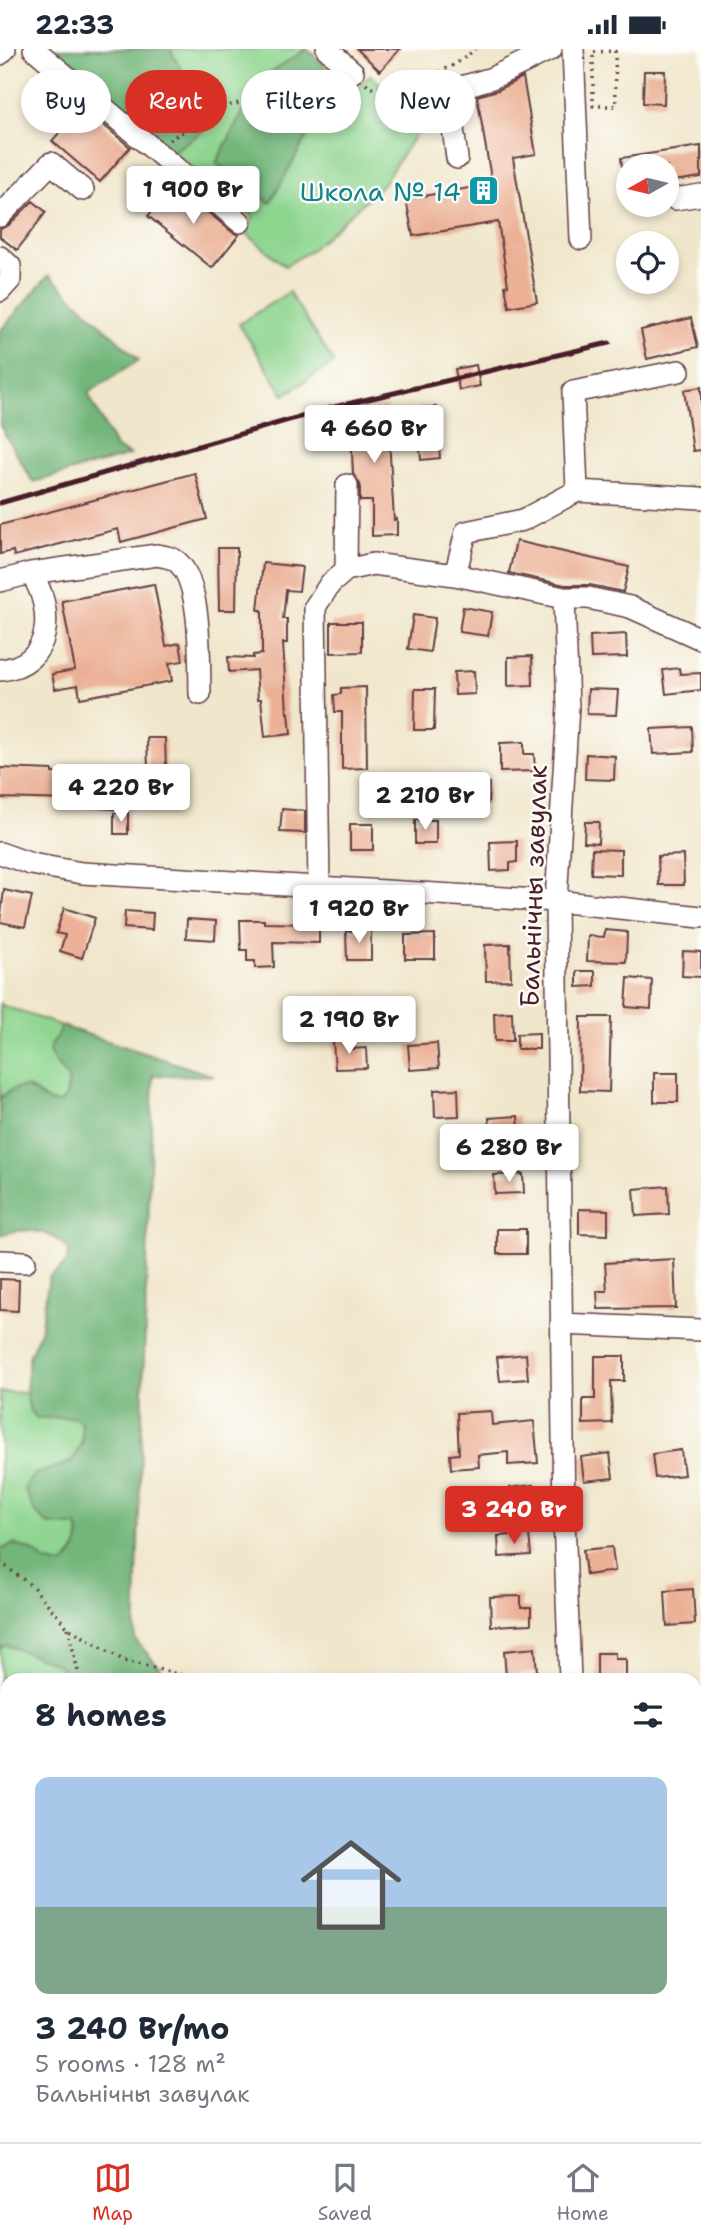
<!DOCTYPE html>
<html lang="en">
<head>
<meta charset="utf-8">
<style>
	:root { --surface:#fff; --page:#f2f2f3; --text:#1f2937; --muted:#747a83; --line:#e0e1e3; --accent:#d93025 }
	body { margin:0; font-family:"Shantell Sans",sans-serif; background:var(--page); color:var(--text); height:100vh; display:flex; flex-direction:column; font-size:26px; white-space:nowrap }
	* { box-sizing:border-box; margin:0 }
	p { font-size:23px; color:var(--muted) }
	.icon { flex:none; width:38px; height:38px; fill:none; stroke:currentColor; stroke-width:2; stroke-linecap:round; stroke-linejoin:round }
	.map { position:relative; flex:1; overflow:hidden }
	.sheet { position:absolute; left:0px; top:1624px; width:702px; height:469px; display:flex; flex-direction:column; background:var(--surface); border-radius:21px 21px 0 0; box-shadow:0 4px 10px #0003 }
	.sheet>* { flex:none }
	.guide { position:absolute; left:21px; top:21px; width:660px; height:63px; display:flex; gap:14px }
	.needle { width:46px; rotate:262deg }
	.buttons { position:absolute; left:616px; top:105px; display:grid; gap:14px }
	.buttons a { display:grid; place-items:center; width:63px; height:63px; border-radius:50%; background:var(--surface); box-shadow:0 4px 10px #0003; font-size:35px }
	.price { position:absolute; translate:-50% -60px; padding:0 16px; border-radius:7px; background:#fff; color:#222; font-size:23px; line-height:46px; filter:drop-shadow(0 2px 4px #0008) }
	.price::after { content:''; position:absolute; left:50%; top:42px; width:21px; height:16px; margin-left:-10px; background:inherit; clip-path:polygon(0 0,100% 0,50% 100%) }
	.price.current { background:var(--accent); color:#fff }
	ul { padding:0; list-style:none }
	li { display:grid; align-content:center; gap:14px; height:371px; padding:0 35px }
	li+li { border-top:2px solid var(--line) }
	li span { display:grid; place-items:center; height:217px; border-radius:14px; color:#555 }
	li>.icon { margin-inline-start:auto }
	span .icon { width:126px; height:126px; fill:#fffc; stroke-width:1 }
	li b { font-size:30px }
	h2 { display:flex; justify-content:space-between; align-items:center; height:84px; padding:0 35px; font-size:30px }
	.chip { padding:0 24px; border-radius:32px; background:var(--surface); box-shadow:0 4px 10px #0003; font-size:24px; line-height:63px }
	.chip.current { background:var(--accent); color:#fff }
	.status { display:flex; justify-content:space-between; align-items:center; height:49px; padding:0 35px; background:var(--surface); direction:ltr }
	.status svg { height:19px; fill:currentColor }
	.tabs { display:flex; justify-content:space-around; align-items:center; height:98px; border-top:2px solid var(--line); background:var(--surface); font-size:19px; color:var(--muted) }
	.tabs a { display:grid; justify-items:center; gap:4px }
	.tabs .current { color:var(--accent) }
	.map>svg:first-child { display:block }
	.green { fill:#8ed590; stroke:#6c7a5e; stroke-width:2 }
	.forest { fill:#72b67a; stroke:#5e6a52; stroke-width:2 }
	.building { fill:#ebb095 }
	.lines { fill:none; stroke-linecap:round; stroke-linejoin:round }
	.minor-casing { stroke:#633d43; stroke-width:24 }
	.path { stroke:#633d43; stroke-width:3.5; stroke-dasharray:2 5; stroke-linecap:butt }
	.minor { stroke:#fff; stroke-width:21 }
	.rail { stroke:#4a1f2b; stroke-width:5 }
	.labels { text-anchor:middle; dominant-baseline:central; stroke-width:5; stroke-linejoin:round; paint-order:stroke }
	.culture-label { font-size:26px; fill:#0d838f; stroke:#fdfcf7; text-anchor:end }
	.street-label { font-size:26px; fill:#4a1f2b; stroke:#fdfcf7 }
</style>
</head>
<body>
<div class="status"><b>22:33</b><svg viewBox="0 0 49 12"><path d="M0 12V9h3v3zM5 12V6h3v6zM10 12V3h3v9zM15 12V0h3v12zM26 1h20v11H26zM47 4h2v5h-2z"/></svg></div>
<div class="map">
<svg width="701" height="2093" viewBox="0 0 701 2093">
	<rect width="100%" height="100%" fill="#fdfcf7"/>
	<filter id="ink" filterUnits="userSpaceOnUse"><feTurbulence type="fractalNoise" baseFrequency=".0143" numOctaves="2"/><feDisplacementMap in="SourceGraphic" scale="14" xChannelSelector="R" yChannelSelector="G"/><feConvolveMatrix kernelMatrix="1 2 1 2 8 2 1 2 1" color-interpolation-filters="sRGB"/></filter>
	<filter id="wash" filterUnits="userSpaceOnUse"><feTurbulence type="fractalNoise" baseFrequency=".00686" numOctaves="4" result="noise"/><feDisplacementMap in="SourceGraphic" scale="28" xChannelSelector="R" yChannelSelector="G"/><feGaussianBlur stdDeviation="1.57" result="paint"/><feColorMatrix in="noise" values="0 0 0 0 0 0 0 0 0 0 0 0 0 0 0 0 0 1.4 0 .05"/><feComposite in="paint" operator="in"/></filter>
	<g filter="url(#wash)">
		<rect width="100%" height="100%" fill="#f0e6cb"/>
		<path class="green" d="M170,0h137l-47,30 51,50 48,-15 -5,-21 16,-18 10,9 72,-3 -71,105 -70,64 -26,16 -38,-32 6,-17 -81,-65z
			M289,243l45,71 -50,32 -45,-71z
			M0,953l1,3 61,21 -13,24 4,9 16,21 -3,17 -6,6h-9l-23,-16 -28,11z
			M0,1343l26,1 4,18 7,7 37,-1 7,5c6,41 -15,42 -47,52l43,52c6,17 -2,28 -13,39l-18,-3 -15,-12h-31z
			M6,1595l51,20 7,6 6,10h-63v136l-7,3v-170z"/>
		<path class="forest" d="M49,0h121l42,76 -40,27z
			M307,0l47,44 5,21 -48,15 -41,74 -54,-40 44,-84z
			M49,226l90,85 -51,33 27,54 15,8 -97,27 -33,-56v-95z
			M62,977l152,50 -61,-1 -18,565 36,40h-101l-6,-10 -7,-6 -51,-19 -6,4v-99l14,-6 17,6 15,12 17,3c12,-11 20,-23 14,-39l-28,-1 -13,-12 -12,-25 10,-14 35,-11 6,-6 8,-17 -2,-18 -7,-5 -37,1 -7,-7 -4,-18 3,-36 11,-25 9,-55c11,-8 20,-13 20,-28 -20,-19 -43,-23 -69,-14v-137c33,-27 32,6 60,5l6,-6 3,-17 -16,-21 -4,-9z
			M7,1820v266h496l-1,7h-502v-271z"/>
		<g id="blocks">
			<path class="building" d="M357,0h43l-20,22z
				M644,22h21l-1,33 -21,-1z
				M523,28l13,77 -23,4 24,144 -28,5 -4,-21 3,-1 -10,-63 -85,14 -7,-37 86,-15 -15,-88 21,-6z
				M82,58l48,40 -30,35 -48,-41z
				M701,97v31l-34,5v-16h-45l-1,-8z
				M174,135l58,48 7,3 -27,33 -64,-52z
				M33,152l13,11 -29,38 -17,-13v-8l9,-4z
				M691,269l7,29 -51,12 -6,-29z
				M476,316l4,21 -21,4 -4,-21z
				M701,338v63l-8,1 -9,-61z
				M387,357l7,114 3,-1v16l-25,1v-35h-12v-17l-7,-10 -3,-66z
				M436,358l4,51 -19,2 -4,-52z
				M195,424l12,46 -86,23 -3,-13 -104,27 -1,-5 -13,3v-29z
				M516,492l113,26 -6,25 -33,-7h-25l-56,-12z
				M218,499h19l-1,62h-17z
				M263,514l39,4 -3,24 -13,-1 -3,29h4v24h-4l4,70h2l2,21 -26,3 -4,-38h-3l-2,-29 -27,2 -1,-15 25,1v-3l9,-1v-44h-4z
				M154,535l12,62 14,-3 3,18 -14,2 3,18 -92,17 -2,-13 -23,4 -3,-15 23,-4 -13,-69z
				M463,558l29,5 -4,24 -29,-4z
				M413,566l22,3 -5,34 -22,-3z
				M331,573h31v30l-31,1z
				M626,585l1,23 -36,1 -1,-22z
				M532,607l1,29 -25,1v-29z
				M679,619l1,6 21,-1v17l-35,4 -3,-24z
				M474,622l1,23 -20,1 -1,-23z
				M366,638l1,81 -25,1v-57h-7l-1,-17 7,-1v-6z
				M415,640h20l-1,41h-20z
				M588,640l30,1 -2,25 -29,-1z
				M692,678l1,25 -40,2 -2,-25z
				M147,689h18l1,31 -18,1z
				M524,693v12h10l1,17 -35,1v-29z
				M586,705l29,2 -1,24 -29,-1z
				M79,716l19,1 -1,9h4v4l26,1 -2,30 -56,-5v-5l-69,-2v-30l52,2v3l27,2z
				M472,733l17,1 -1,21 -58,1v-19h42z
				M282,760l23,2v22l-25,-1z
				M114,764h14v21h-14z
				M415,771h21v24h-21z
				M585,773h14l-1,21 -14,-1z
				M350,775h23v26h-23z
				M517,792v21l-7,1v7l-19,1 -1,-29z
				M592,800l29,1v25l-30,-1z
				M683,806l1,30h-25l-1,-29z
				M4,841l28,6 -7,31 -25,-5z
				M64,859l31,10 -13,40 -22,-7 5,-16 -9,-2z
				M125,862l28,2 -1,17 -28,-2z
				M187,870l29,2 -1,19 -29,-2z
				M240,871h24v3l55,1v19l-46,-1 1,25 -19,1v-7h-8v-11h-6z
				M371,881v30h-24l-1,-29z
				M605,881l22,2 -1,30 -39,-1 1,-25 16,1z
				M435,885v25h-30v-24z
				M510,895l1,36 -25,1 -1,-36z
				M683,902l18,1v25l-19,-1z
				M577,922h18v15l-18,1z
				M628,929l24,2 -1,29 -25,-2z
				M512,963l1,29h-18l-1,-28z
				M581,968h30l-2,75 -29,-1z
				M539,984v16h-22v-15z
				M350,991v9l16,-1 1,20 -32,1 -2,-28z
				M437,994l2,25 -29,2 -2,-25z
				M654,1024h24v29h-24z
				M458,1040l1,27 -24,1 -1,-27z
				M518,1067l2,24 -29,3 -2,-25z
				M523,1125l1,19 -29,1 -1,-19z
				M668,1137l1,28 -33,2 -2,-27z
				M579,1160l29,1v25l-29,-1z
				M497,1180h29v25h-29z
				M674,1210l2,49 -78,1 -1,-18h10l-2,-28z
				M0,1230l19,1 -1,31 -18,-1z
				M526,1305l2,25 -28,2 -3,-24z
				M595,1307h29v25h-13l1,42 -29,1v-25h12z
				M491,1362l1,14 42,-4 4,42 -30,2v-13l-30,3 1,12 -28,2 -1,-14 9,-1 -2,-41z
				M681,1401l3,25 -29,3 -3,-24z
				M610,1404l3,25 -29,3 -3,-24z
				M534,1436v15l-24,1v-13z
				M477,1444l3,29 -24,3 -4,-29z
				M529,1485l2,21 -32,2 -1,-21z
				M612,1498l3,24 -29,4 -3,-25z
				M693,1540l2,35 -28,2 -2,-35z
				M521,1547v12h10v16l-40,2 -1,-29z
				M535,1599l2,24 -31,4 -2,-25z
				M597,1604h18v6h11v21h-29z"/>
		</g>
	</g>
	<g filter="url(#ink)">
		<use href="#blocks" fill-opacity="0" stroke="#633d43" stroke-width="2"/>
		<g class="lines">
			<defs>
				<path id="minor" d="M34,0l206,173
					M327,0l26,23
					M573,0l8,190
					M0,5l5,-5
					M457,109l-9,-67 44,-13 59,-29
					M675,150l26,-4
					M0,167l51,-53 32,27
					M0,208l10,9v14l-10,11
					M577,442l-4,-99 106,-21
					M346,521l1,-85
					M455,526l11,-43 57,-12 54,-29 124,7
					M0,532l31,-8 126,-18c5,1 12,2 16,4 30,15 26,105 27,135
					M564,549l4,109 -12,194 8,616 6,163
					M0,621c53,-5 55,-60 31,-97
					M0,804l31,11 51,9 474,28 145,16
					M319,838l-4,-280 15,-23 16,-14 27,-6 82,11 109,23h24l42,9 71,32
					M0,1212l25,1
					M561,1275l140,6
					M695,1669l6,1
					M535,2093v-7"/>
			</defs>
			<use href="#minor" class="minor-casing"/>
			<path class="path" d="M615,2l1,55h-23v-54z
				M366,35l4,4c34,0 80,-15 105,-39
				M169,91l55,-33 19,-5 29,-4 42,-18 15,-3
				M0,1513l33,25 35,41 57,33 77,19
				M68,1579l12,52
				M0,1751l7,-3
				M0,1807l7,-2"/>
			<use href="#minor" class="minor"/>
			<path class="rail" d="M0,454l334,-96 275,-64"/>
		</g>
	</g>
	<defs>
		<symbol id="building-square" viewBox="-11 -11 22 22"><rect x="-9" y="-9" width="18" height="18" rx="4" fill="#0f9aa8" stroke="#fdfcf7"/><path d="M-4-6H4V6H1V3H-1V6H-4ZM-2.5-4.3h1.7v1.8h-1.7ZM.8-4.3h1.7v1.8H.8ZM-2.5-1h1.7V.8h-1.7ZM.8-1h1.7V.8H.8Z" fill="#fff"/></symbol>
	</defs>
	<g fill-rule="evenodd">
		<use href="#building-square" x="466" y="124" width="35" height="35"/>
	</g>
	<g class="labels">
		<g class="culture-label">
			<text x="461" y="142">Школа № 14</text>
		</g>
		<g class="street-label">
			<text transform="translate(533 837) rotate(-88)">Бальнічны завулак</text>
		</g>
	</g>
</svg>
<div class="buttons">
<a><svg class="needle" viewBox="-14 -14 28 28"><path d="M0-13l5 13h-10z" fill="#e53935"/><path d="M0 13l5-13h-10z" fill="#747a83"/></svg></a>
<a><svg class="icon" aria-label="locate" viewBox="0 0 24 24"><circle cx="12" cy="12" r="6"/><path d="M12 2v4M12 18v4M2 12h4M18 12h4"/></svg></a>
</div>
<b class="price" style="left:193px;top:177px">1 900 Br</b>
<b class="price" style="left:374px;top:416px">4 660 Br</b>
<b class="price" style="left:121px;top:775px">4 220 Br</b>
<b class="price" style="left:425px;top:783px">2 210 Br</b>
<b class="price" style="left:359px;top:896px">1 920 Br</b>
<b class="price" style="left:349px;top:1007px">2 190 Br</b>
<b class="price" style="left:509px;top:1135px">6 280 Br</b>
<b class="price current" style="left:514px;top:1497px">3 240 Br</b>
<div class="guide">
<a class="chip">Buy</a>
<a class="chip current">Rent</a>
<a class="chip">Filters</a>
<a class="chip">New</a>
</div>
<section class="sheet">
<h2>8 homes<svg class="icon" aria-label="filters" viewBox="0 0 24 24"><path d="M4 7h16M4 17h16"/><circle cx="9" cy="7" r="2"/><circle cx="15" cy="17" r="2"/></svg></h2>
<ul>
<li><span style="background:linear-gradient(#a9c7e8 60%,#7fa58c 0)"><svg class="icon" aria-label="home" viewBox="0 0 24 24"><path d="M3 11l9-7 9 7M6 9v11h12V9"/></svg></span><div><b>3 240 Br/mo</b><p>5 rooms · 128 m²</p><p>Бальнічны завулак</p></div></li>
</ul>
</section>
</div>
<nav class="tabs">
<a class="current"><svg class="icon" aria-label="map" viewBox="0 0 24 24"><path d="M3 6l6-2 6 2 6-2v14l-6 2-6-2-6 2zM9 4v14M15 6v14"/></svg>Map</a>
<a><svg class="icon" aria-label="saved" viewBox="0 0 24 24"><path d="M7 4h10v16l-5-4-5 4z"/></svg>Saved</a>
<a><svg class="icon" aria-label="home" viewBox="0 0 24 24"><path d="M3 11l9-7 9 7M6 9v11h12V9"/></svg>Home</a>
</nav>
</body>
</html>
